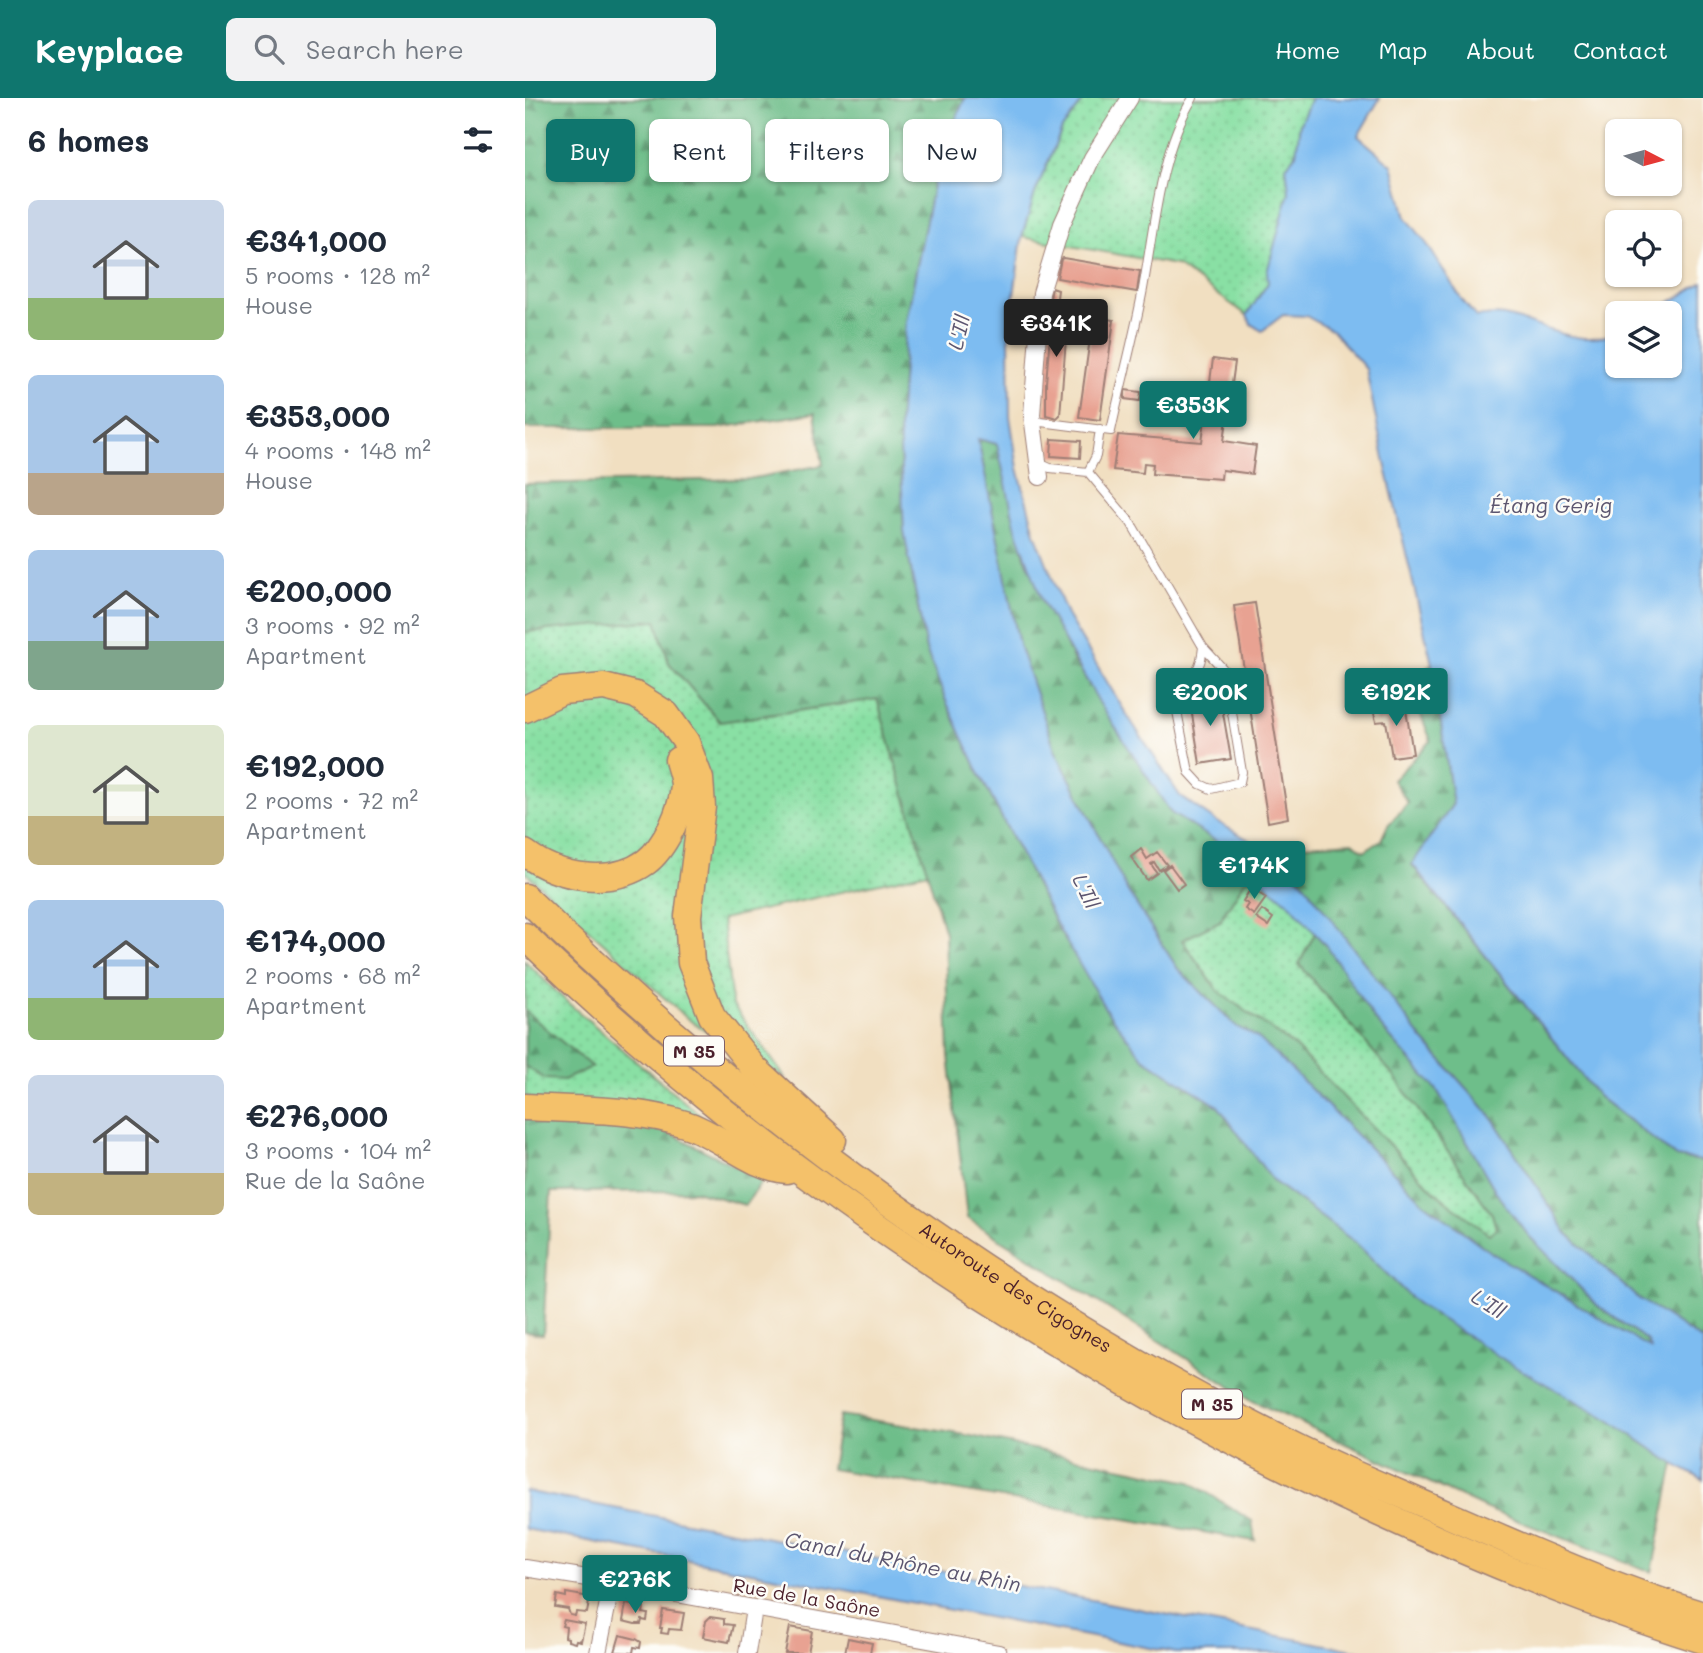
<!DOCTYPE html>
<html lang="en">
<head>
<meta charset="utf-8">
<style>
	:root { --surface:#fff; --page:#f2f2f3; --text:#1f2937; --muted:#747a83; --accent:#0f766e }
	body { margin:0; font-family:Mali,sans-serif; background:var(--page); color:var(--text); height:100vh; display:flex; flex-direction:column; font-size:26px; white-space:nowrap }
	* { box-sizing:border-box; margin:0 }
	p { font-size:23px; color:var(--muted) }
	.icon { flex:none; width:38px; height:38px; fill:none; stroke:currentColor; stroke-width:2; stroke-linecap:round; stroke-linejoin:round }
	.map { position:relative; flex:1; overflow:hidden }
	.drawer { display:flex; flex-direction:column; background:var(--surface); width:525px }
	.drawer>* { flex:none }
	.hud { position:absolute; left:21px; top:21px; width:665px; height:63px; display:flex; gap:14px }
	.needle { width:46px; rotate:96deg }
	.tools { position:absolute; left:1080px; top:21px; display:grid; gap:14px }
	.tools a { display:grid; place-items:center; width:77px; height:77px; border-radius:10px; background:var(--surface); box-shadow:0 2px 5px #0004; font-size:35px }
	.price { position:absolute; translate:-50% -60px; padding:0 16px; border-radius:7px; background:var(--accent); color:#fff; font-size:23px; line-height:46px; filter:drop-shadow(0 2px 4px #0008) }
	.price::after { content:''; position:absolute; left:50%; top:42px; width:21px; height:16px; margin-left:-10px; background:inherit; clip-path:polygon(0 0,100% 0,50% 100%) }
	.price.selected { background:#222; color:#fff }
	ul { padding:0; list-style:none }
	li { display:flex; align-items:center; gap:21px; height:175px; padding:0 28px }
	li span { display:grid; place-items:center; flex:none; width:196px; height:140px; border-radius:10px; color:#555 }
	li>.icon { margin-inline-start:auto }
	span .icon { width:84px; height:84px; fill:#fffc; stroke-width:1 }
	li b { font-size:30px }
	h2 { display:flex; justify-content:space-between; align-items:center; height:84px; padding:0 28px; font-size:30px }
	.pill { padding:0 24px; border-radius:10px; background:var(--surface); box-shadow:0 2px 5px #0004; font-size:24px; line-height:63px }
	.pill.selected { background:var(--accent); color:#fff }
	header { display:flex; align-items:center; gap:42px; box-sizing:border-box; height:98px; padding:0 35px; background:var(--accent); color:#fff }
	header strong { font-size:33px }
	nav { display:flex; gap:38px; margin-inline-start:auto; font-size:24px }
	.search { width:490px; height:63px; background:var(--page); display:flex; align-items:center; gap:18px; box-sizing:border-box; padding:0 24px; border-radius:10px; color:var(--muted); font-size:26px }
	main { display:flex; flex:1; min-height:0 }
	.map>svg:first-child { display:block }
	.grass { fill:url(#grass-dots); stroke:#6a8068; stroke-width:2 }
	.forest { fill:url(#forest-firs); stroke:#5c6e5a; stroke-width:2 }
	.water { fill:#7dbcf1; stroke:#646e8e; stroke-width:2; fill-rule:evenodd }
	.building { fill:#e8a292 }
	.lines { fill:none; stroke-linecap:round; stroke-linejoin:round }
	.service-casing { stroke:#9e7f76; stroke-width:10 }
	.minor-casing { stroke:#9e7f76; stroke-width:18 }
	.trunk-casing { stroke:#9e7f76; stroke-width:29 }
	.service { stroke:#fff; stroke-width:8 }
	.minor { stroke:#fff; stroke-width:16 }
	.trunk { stroke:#f4c16a; stroke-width:26 }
	.labels { text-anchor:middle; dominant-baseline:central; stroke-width:5; stroke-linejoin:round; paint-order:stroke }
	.shield { fill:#fdfcf7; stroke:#806168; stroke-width:2 }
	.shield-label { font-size:18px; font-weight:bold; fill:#4a1f2b }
	.street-label { font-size:19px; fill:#4a1f2b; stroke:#fdfcf7 }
	.water-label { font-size:21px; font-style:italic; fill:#5c5670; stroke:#fdfcf7 }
</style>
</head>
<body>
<header>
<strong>Keyplace</strong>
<div class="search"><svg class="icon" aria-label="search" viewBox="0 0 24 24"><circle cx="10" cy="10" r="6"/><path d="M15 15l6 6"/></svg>Search here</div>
<nav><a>Home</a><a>Map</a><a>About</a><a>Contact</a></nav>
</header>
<main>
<section class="drawer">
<h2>6 homes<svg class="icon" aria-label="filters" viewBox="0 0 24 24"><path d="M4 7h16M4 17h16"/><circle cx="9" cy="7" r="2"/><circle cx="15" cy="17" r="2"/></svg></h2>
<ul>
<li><span style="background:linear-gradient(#c9d6e8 70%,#8fb573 0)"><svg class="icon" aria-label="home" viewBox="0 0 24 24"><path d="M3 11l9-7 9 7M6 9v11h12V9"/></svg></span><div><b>€341,000</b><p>5 rooms · 128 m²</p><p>House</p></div></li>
<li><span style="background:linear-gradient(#a9c7e8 70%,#b9a48a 0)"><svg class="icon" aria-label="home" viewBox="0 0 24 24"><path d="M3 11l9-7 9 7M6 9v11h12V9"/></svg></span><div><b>€353,000</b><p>4 rooms · 148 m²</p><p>House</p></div></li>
<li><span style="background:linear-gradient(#a9c7e8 65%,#7fa58c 0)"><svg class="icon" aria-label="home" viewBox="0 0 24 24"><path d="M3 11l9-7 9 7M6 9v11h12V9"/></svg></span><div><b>€200,000</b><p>3 rooms · 92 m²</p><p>Apartment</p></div></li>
<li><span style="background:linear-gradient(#dfe7d0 65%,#c2b280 0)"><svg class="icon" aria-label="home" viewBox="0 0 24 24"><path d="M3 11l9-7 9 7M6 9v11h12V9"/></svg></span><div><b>€192,000</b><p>2 rooms · 72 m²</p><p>Apartment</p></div></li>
<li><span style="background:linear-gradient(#a9c7e8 70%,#8fb573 0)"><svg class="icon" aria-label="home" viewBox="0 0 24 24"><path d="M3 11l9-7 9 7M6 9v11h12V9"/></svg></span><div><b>€174,000</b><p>2 rooms · 68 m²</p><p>Apartment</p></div></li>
<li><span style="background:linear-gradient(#c9d6e8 70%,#c2b280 0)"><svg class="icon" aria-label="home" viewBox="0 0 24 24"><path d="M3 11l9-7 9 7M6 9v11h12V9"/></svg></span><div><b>€276,000</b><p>3 rooms · 104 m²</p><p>Rue de la Saône</p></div></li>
</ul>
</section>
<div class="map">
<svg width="1178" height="1555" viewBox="0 0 1178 1555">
	<defs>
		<pattern id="grass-dots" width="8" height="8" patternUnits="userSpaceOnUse" patternTransform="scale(1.75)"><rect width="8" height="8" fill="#89e0a4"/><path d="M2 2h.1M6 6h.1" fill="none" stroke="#78c08d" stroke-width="1.8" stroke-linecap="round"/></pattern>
		<pattern id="forest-firs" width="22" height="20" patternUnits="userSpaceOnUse" patternTransform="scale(1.75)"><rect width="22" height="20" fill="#6ebe8a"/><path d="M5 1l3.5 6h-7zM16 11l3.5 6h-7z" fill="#5c9a71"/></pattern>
	</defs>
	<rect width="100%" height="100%" fill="#fdfcf7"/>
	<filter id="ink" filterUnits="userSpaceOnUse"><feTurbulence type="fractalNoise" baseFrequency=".0143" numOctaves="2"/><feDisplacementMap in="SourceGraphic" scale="14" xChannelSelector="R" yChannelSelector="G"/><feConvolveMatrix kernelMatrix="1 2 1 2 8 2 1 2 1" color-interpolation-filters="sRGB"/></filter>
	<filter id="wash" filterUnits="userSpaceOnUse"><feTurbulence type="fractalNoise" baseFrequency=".00686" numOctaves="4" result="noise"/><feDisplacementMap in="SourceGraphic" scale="28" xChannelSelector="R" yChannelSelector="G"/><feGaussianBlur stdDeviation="1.57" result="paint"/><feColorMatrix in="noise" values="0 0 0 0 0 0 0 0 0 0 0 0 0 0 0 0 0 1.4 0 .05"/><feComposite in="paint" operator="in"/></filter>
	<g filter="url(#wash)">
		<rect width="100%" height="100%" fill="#f1dfc1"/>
		<path class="grass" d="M560,0h226l-11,26 -4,30 -10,12 3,26 -21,79v12l-21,32 -71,-50 -154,-28 13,-44 27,-64z
			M131,522l13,43 51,59 157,-23 51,173 -206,47 10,85 54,75 -97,-59 -164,-148v-240z
			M731,777l35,29 24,29 -16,31 95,112 98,138 4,14 -7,7 -53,-42 -142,-147 -76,-55 -36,-51 38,-19 24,-39z
			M0,863l43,42 146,124 -189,-29z"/>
		<path class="forest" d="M0,0h440l-27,62 -32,162 -7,103 5,107 22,117 20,52 33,72 81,159 83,126 75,48 55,75 83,62 60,60 192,116 66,45 -22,108 -165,-63 -234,-108 -286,-183 -18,-162 -4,-123 -68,-234 -157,23 -51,-59 -13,-43 -131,12v-148l224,-5 74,-14 -8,-52 -98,15h-192z
			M453,341l19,5 28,113 48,102 98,154 50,31 35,31 -12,7 -24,39 -38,19 36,51 76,55 142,147 53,41 7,-6 -4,-14 -98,-138 -95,-112 16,-31 13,15 47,72 62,70 62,107 30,39 69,70 48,34 5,9 -159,-96 -69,-51 -131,-132 -35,-33 -20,-10 -59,-58 -51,-79 -71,-138 -37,-107z
			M907,566l21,140 -41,61 186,231 78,61 27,4v180l-68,-45 -68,-63 -76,-117 -68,-76 -121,-159 -28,-24 15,-11 64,-4 11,9 17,-11 7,-15 20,-22 -15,-23 38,-39 -22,-58z
			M0,913l67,56 -28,13 -19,-1 -20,-13z
			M0,1019l127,7 111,56 -18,25 -50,-14 -144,1 -8,143 -18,-3z
			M315,1317l126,20 224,47 62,39 3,20 -424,-72z"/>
		<path class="water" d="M440,0h120l-23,31 -27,64 -13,44 -13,94 1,86 8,51 17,65 32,82 58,97 55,84 36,25 40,23 46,37 121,159 68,76 76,117 68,63 68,45v139l-29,-16 -66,-45 -96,-54 -96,-62 -60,-60 -83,-62 -55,-75 -75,-48 -37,-48 -46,-79 -81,-158 -33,-72 -20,-52 -22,-117 -5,-106 7,-104 32,-162zM453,341l19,5 19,85 27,74 57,101 71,109 50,31 43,39 27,22 37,43 47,72 62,70 62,107 30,39 69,70 48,34 4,8 -158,-95 -69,-51 -131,-132 -35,-33 -20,-10 -59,-58 -51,-79 -71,-138 -37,-107z
			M786,0h69l-22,38 34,29 14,52 21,27 35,56 14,17c9,-1 19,-3 28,-1 37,7 75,34 113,16v34h52v-53h-16l50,-31v879l-27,-4 -78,-61 -186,-232 41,-60 -21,-140 -48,-205 -18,-90 -33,-38 -27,-15 -23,-1 -21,16 -11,-7 -4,-9 21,-32 -1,-11 22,-80 -3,-26 10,-12 4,-30z
			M0,1393l822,158 21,4h-192l-651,-124z"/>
		<g id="blocks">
			<path class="building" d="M538,160l77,13 -3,21 -80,-14 4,-19z
				M527,190l6,2 -3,23 13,1 -8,101 -3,3 -11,-3v-32l6,-73 -4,-1z
				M568,219l21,3 -14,100 -21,-3z
				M688,261l22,3 -11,79 32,5 -4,28 -30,-4 -1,9 -69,-5 1,-10 -9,-1 -1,10 -30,-3 5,-35 84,7z
				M600,292l16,2 -1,9 -15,-2z
				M527,341l29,2 -1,17 -29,-2z
				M730,505l33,215 -20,4 -34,-216z
				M694,592l12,69 -31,5 -9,-56 5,-1 -2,-13z
				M880,605l8,51 -21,3 -6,-36 -10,1 -3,-14z
				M616,751l6,10 10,-7 10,13 -8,5 -5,-8 -3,2 6,9 -10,7 -16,-23z
				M645,767l14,19 -7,5 -14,-19z
				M726,790l15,10 -12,17 -9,-6 3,-5 -5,-3z
				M737,812l11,8 -5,8 -12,-8z
				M41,1495l24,4 -3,16 -11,-1 -1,4 -5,-1 -2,-6 -13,-2 2,-12 9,2z
				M101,1506l18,3 -1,6 5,1 -1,7 -5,-1 -1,4h-6l-12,-3z
				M138,1512l21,3 -3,17 -12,-1 -1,5 -7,-1 1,-5h-2z
				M185,1519l14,2v5l9,1 -4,17 -26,-5 3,-16z
				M39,1522l21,4 -4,17 -5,-1 -1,3 -7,-2v-3l-3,-1 1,-10 -4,-1z
				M265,1529l22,4 -4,22h-23z
				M95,1537l16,4 5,3 -1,6 -6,-1 -1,6 -18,-1z
				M323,1540l24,5 -2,10h-25z"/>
		</g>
	</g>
	<g filter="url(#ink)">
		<use href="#blocks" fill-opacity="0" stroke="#9e7f76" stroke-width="2"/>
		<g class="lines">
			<defs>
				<path id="service" d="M508,323l78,10c10,-47 23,-94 32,-142 11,-60 17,-139 50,-191
					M512,364l13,6 38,4 43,51 72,124c-4,39 -19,22 -30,44l16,81 11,12 11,5 29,-7 2,-10 -17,-101 -22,-24
					M563,374l8,-16 4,-27"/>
				<path id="minor" d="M515,379l-8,-62 9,-122 21,-69 30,-66 38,-60
					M0,1470l87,14 387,71
					M73,1555l14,-71
					M222,1555l7,-44"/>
				<g id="trunk">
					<path d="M0,611l37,-18 42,-4 32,8 30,19 20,28 14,37 2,28 -14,109 3,47 21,53 42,52 79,72"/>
					<path d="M0,755c33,25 86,34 121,9 11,-8 20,-23 26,-35 6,-13 11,-26 12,-41 0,-8 -4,-18 -6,-26"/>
					<path id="s1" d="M0,799c226,221 488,410 771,550 46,23 94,42 141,63 87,38 175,77 266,105"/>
					<path d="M0,838c246,239 537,430 848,574 108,50 217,95 330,130"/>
					<path d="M0,1009c54,3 109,1 160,17 35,11 66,43 102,46"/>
				</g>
			</defs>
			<use href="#service" class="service-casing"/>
			<use href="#minor" class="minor-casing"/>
			<use href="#trunk" class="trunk-casing"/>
			<use href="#service" class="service"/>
			<use href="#minor" class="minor"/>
			<use href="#trunk" class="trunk"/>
		</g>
	</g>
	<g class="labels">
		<g class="shield">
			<rect x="139" y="938.5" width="60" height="29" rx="5"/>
			<rect x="657" y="1291.5" width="60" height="29" rx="5"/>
		</g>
		<g class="shield-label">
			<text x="169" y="953">M 35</text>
			<text x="687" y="1306">M 35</text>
		</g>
		<g class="street-label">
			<text stroke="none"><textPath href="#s1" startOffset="628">Autoroute des Cigognes</textPath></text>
			<text transform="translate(282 1499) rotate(10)">Rue de la Saône</text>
		</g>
		<g class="water-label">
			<text transform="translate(433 234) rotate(-76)">L'Ill</text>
			<text x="1026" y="406">Étang Gerig</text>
			<text transform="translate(562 793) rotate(65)">L'Ill</text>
			<text transform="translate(964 1205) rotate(33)">L'Ill</text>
			<text transform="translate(378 1463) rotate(11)">Canal du Rhône au Rhin</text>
		</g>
	</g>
</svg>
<div class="tools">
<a><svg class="needle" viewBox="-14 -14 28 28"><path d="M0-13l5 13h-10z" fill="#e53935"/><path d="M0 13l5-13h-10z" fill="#747a83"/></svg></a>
<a><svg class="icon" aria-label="locate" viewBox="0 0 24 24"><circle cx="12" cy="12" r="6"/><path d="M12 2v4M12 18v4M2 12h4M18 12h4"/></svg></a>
<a><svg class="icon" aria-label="layers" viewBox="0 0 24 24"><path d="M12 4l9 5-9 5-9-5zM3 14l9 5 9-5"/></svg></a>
</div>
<b class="price selected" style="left:531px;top:261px">€341K</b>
<b class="price" style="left:668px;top:343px">€353K</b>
<b class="price" style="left:685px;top:630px">€200K</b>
<b class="price" style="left:871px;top:630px">€192K</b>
<b class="price" style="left:729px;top:803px">€174K</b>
<b class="price" style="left:110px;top:1517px">€276K</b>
<div class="hud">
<a class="pill selected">Buy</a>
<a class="pill">Rent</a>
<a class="pill">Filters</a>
<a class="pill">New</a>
</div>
</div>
</main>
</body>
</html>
